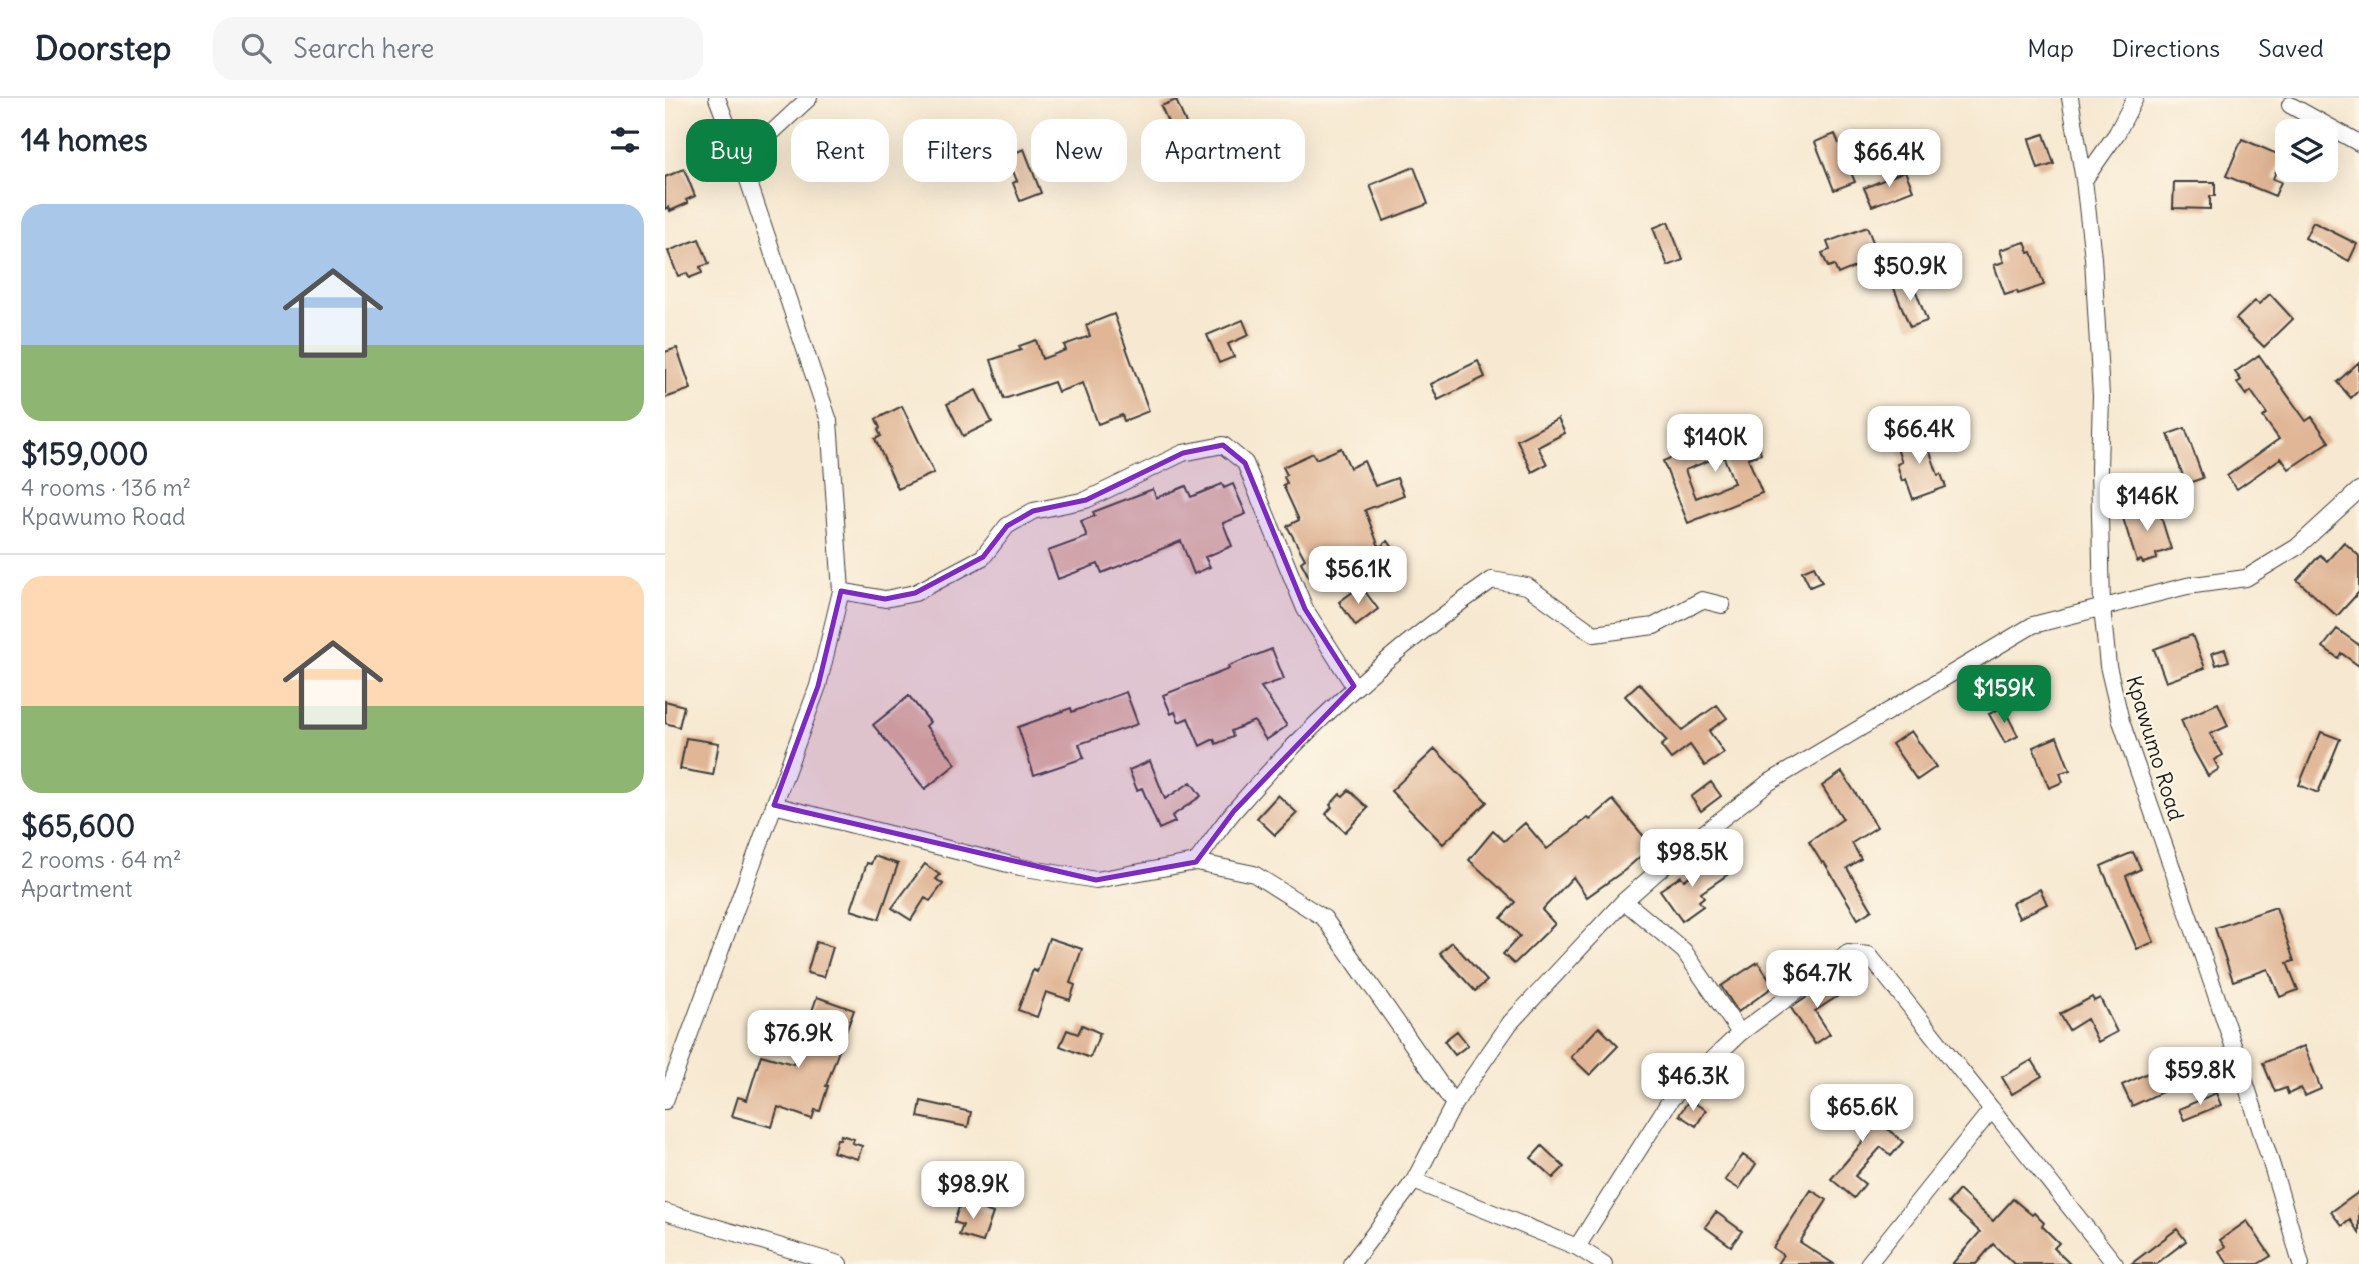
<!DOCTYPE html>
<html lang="en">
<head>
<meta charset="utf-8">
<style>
	:root { --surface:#fff; --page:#f6f6f7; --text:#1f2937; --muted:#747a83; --line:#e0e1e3; --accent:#0b8043 }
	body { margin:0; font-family:Delius,sans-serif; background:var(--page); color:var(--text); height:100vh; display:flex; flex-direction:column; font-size:26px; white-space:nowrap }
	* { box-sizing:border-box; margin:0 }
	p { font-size:23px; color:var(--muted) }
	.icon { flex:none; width:38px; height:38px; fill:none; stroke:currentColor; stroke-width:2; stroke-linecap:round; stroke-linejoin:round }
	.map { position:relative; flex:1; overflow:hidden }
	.panel { display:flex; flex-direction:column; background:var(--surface); width:665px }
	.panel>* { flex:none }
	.banner { position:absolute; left:21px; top:21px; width:665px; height:63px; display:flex; gap:14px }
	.tools { position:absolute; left:1610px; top:21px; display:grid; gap:14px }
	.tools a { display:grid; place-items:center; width:63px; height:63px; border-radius:14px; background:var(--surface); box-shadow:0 7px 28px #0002; font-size:35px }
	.price { position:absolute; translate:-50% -60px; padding:0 16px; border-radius:14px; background:#fff; color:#222; font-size:23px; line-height:46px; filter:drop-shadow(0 2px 4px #0008) }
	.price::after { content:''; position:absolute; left:50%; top:42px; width:21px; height:16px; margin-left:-10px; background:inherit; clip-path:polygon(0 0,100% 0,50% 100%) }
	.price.active { background:var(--accent); color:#fff }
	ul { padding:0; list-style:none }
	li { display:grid; align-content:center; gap:14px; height:371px; padding:0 21px }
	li+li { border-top:2px solid var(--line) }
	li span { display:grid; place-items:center; height:217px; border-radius:21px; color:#555 }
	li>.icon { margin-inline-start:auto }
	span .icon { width:126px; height:126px; fill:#fffc; stroke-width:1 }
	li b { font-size:30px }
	h2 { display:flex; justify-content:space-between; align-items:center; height:84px; padding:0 21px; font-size:30px }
	.chip { padding:0 24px; border-radius:21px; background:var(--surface); box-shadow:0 7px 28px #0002; font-size:24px; line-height:63px }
	.chip.active { background:var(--accent); color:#fff }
	header { display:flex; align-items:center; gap:42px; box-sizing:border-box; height:98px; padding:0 35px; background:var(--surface); border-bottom:2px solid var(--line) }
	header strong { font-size:33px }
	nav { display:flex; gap:38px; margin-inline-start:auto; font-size:24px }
	.search { width:490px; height:63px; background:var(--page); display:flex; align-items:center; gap:18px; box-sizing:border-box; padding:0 24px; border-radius:21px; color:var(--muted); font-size:26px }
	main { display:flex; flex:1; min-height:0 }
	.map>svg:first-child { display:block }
	.building { fill:#e0b696; fill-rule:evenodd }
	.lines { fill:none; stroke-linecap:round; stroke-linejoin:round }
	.street-casing { stroke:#3d3b37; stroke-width:18 }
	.street { stroke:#fff; stroke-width:16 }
	.marked { fill:#7b2cbf; fill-opacity:0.2; stroke:#7b2cbf; stroke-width:5; stroke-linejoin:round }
	.labels { text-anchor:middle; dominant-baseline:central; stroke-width:5; stroke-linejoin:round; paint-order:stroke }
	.street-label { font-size:21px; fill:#1c1c1c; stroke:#fcf5e5 }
</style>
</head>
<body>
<header>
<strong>Doorstep</strong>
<div class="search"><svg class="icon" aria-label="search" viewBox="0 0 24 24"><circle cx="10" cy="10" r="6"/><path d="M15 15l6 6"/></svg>Search here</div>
<nav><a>Map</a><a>Directions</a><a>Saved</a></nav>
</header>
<main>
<section class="panel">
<h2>14 homes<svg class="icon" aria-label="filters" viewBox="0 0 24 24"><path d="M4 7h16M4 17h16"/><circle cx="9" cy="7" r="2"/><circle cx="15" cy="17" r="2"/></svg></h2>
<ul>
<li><span style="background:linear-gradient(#a9c7e8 65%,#8fb573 0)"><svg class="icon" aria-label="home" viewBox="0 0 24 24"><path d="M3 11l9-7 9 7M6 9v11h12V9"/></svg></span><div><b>$159,000</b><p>4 rooms · 136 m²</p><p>Kpawumo Road</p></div></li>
<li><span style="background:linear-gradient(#ffd9b3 60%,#8fb573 0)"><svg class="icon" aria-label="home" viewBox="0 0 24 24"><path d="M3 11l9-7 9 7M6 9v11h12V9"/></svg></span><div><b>$65,600</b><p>2 rooms · 64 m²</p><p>Apartment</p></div></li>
</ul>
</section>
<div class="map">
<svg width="1694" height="1166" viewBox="0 0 1694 1166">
	<rect width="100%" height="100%" fill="#fcf5e5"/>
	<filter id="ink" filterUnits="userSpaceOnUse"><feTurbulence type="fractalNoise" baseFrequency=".0143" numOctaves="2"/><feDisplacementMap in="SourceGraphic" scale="14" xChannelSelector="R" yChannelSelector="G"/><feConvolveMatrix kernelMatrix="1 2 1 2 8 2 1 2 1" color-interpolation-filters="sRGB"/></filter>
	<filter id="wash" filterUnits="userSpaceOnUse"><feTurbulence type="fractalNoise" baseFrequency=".00686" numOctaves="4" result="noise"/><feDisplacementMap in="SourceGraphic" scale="28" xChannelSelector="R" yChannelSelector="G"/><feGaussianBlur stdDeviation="1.57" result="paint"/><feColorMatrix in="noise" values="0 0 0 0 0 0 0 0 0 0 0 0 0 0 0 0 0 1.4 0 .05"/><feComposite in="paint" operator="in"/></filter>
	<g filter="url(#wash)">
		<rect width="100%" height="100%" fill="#f7e9d1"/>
		<g id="blocks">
			<path class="building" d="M511,2l12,28 -15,6 -12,-28z
				M1170,36l20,48 -21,8 -19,-48z
				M1379,36l10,30 -16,5 -9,-30z
				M1577,41l40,17 -9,23 8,3 -6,14 -49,-20z
				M359,51l17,44 -21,8 -7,-18 4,-2 -10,-25z
				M749,69l14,37 -44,17 -14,-36z
				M19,71l11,27 -9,4 2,3 -18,8 -1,-4 -4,2v-32z
				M1240,73l8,19 -41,16 -8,-18z
				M1509,84h41v14h-5v13l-37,-1z
				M1003,124l15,38 -15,6 -15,-38z
				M1648,124l44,22 -8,17 -44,-23z
				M1202,129l12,30 -41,17 -4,-9 -6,2 -6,-14 8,-3 -3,-8z
				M34,141l10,25 -9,3 2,6 -13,5 -2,-5 -9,3 -10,-25z
				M1360,144l4,11 3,-1 12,33 -26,9 -1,-3 -12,4 -11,-30 10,-3 -4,-12z
				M1246,180l16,43 -17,6 -17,-41z
				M1605,196l23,25 -29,28 -28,-28 19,-18 4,3z
				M449,216l35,97 -25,10 -2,-6 -24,9 -15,-41 -25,9 -4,-10 -50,17 -13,-39 30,-10 -2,-4 17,-6 6,19 24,-9 -2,-5 26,-9 -4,-11z
				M578,222l6,15 -21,9 6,13 -15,6 -12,-28z
				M12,250l14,41 -26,9v-46z
				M1594,257l47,66 6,-4 17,25 -40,27 -8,-11 -44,31 -10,-13 52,-37 -16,-22 4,-3 -16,-23 -5,4 -9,-12 4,-3 -6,-8z
				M813,263l7,16 -47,23 -7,-16z
				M1694,264v28l-8,8 -14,-16z
				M311,292l16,32 -29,14 -16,-32z
				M237,308l32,67 -36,16 -23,-50 6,-3 -3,-6 2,-2 -4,-9z
				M893,321l7,14 -27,14 9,17 -15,8 -15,-32z
				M1087,327l9,29 -13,4 14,35 -74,30 -25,-62zM1058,357l11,28 -38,15 -11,-28z
				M1520,330l18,50 -17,6 -18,-50z
				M1261,334l6,16 -3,1 9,26 3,-1 5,13 -33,12 -7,-20 -4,2 -5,-17 5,-2 -7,-19z
				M676,350l9,20 14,-7 11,25 22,-8 7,17 -39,15 14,37 9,-6 9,13 -12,8 7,19 -5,2 -24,-35 -54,29 -8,-15 4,-3 -18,-33 12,-6 -16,-35 4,-2 -3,-6 3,-2 -4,-8 30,-14 3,6z
				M557,386l2,4 9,-4 13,30 -23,9 9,23 -27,11 5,10 -16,7 -13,-33 -79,32 -4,-9 -40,15 -10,-28 39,-14 -6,-16 14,-5 -2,-4 60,-23 3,9 30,-12 5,11z
				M1492,406l14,45 -15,5 1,5 -14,4 -2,-3 -4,2 -15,-47z
				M1679,444l15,14v36l-22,24 -40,-36 23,-25 7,6z
				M1149,468l8,16 -12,5 -8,-16z
				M696,488l17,23 -22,17 -17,-24z
				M1672,531l22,16v21l-18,-13 -3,5 -15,-11z
				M1527,537l13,33 -39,14 -12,-33z
				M607,551l12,30 -23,8 26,39 -21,14 -12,-19 -23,10 2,6 -17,7 -2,-5 -14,7 -12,-28 -9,4 -4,-10 -4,2 -8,-19 66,-26 -1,-3z
				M1560,551l4,12 -13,4 -4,-12z
				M974,585l43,47 35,-25 10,13 -18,13 15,22 -19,13 -15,-21 -19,14 -10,-13 6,-5 -42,-45z
				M461,594l12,32 -59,20 5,14 -50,17 -16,-48 53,-19 1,4z
				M244,598l21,26 -4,4 30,38 -31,25 -52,-64z
				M0,603l19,5 -5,21 -14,-4z
				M1553,605l10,23 -18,8 13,21 -9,5 5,9 -11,7 -14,-25 -13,-31z
				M1338,609l15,29 -13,7 -16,-29z
				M1246,633l25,36 -19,13 -25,-36z
				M1656,634l19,7 -22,54 -19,-8z
				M1392,639l13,33 -10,3 3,9 -14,6 -16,-41z
				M21,640l33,5 -6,32 -33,-6z
				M770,651l52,53 -44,42 -52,-53z
				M485,663l15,38 26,-17 10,14 -29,20 3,6 -16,7 -17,-41 -5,2 -8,-20z
				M1177,674l35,55 -25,16 9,16 -14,9 25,42 -14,9 -34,-57 -2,1 -13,-21 34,-23 -21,-33z
				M1046,684l10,14 -20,15 -10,-14z
				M684,692l19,18 -23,24 -19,-18 6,-7 -2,-2 10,-11 3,2z
				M613,697l19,18 -22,22 -18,-17z
				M948,702l39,46 -27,24 -38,27 -14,-20 -31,33 13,14 -41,40 -11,-10 17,-18 -19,-18 14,-16 -46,-42 24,-29 11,10 21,-18 22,26 41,-31 2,2z
				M1468,754l8,17 -15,7 28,66 -17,7 -36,-83z
				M209,758l24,8 -19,55 -28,-9 16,-47 4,1z
				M1050,760l12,17 -26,18 3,4 -5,4 4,5 -21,15 -22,-31 21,-14 3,4z
				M260,766l15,11 -4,4 7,5 -13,17 -5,-3 -14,22 -19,-12z
				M1375,791l7,15 -28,14 -7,-15z
				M1611,809l18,54 -7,2 11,27 -18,7 -12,-28 -35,12 -18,-53z
				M384,840l33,11 -12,34 5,2 -5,15 -24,-8 -9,25 -19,-7 15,-40 4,2z
				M151,844l17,5 -9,30 -17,-4z
				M787,844l35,39 -12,10 -35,-38z
				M1093,864l16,24 -36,26 -17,-26z
				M1170,880l9,14 -29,19 15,23 -15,10 -24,-36z
				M152,899l37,13 -28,76h2l-8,25 -5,-1 -3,9 -34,-12 -6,20 -40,-11 6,-19 9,3 14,-45 32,9z
				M1427,899l2,4 6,-3 17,34 -19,10 -11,-23 -18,11 -9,-16z
				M417,927l18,8 -10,25 -30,-12 7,-16 11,4z
				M934,929l19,19 -28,29 -19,-18z
				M792,933l11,14 -13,10 -11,-14z
				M1639,948l17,43 -16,7 -4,-8 -13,6 -2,-6 -11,4 -12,-29z
				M1367,962l10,16 -30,18 -10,-17z
				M1487,973l10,21 -30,14 -10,-21z
				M1178,993l60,51 -12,14 -10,-9 -26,29 10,8 -11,14 -23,-19 38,-44 -37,-33z
				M1551,995l5,12 -37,15 -5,-11z
				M1024,1002l17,10 -10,16 -17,-11z
				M256,1003l50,11 -3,15 -50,-10z
				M176,1037l13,4 -2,4 10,3 -4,13 -25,-7 4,-13h3z
				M877,1048l22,21 -11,11 -22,-20z
				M1078,1057l13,9 -17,25 -14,-9z
				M1146,1092l16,10 -27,42 34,22h-57l6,-9 -10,-7z
				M1294,1092l34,31 20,-22 19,16 2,-2 10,10 -2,3 17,17 -5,5 16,16h-56l-21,-20 -17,20h-24l28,-32 -32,-29z
				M1694,1094v41l-9,-13 -8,6 -11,-14z
				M297,1100l12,4 -1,4 20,7 -10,29 -24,-7 4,-10 -9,-3z
				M1051,1114l26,19 -11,15 -26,-19z
				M1582,1123l24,35 -13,8h-30l-9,-13 6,-4 -5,-7z
				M1512,1131l9,12 -30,23h-25z"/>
		</g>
	</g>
	<g filter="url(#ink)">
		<use href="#blocks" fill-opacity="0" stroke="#3d3b37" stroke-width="2"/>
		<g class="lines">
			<defs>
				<path id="street" d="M1405,0l14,82 9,78 8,138 -2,73 3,138 6,59 13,55c62,180 128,359 180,543
					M1625,7l69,38
					M83,82l19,-43 42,-39
					M1419,82l33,-47 18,-35
					M176,493l44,8 30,-6 68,-36 24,-31 26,-15 53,-11 97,-47 40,-8 22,18 60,146 49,77
					M109,707l246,62 76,13 100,-18 58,12 70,44 130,186
					M531,764c13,-17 24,-35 38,-51 76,-89 163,-165 258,-231l35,6 67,48 60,-8 48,-26 20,5
					M959,803l60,50 56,82
					M0,1003l153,-415 23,-95 -12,-170 -81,-241 -31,-82
					M749,1083l163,66 27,17
					M0,1114l174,52
					M912,1149l94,-148 69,-66 108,-80 21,2 246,309
					M686,1166l63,-83 40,-77 56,-81 114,-122 59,-52 85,-66 265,-158 154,-39 59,-8 51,-31 62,-57
					M1203,1166l124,-155"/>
			</defs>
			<use href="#street" class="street-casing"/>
			<use href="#street" class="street"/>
		</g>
	</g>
	<path class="marked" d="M558,347l22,18 60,146 49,77 -120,125 -38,51 -100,18 -322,-75 44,-119 23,-95 44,8 30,-6 68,-36 24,-31 26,-15 53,-11 97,-47z"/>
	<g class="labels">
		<g class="street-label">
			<text transform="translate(1490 650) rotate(73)">Kpawumo Road</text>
		</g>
	</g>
</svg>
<div class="tools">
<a><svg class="icon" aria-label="layers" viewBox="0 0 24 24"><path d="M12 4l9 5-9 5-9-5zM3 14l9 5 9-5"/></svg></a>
</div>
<b class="price" style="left:1224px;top:91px">$66.4K</b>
<b class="price" style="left:1245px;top:205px">$50.9K</b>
<b class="price" style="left:1254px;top:368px">$66.4K</b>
<b class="price" style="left:1050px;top:376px">$140K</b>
<b class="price" style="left:1482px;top:435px">$146K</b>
<b class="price" style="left:693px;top:508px">$56.1K</b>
<b class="price active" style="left:1339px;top:627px">$159K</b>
<b class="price" style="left:1027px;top:791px">$98.5K</b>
<b class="price" style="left:1152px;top:912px">$64.7K</b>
<b class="price" style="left:133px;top:972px">$76.9K</b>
<b class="price" style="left:1535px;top:1009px">$59.8K</b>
<b class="price" style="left:1028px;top:1015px">$46.3K</b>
<b class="price" style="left:1197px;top:1046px">$65.6K</b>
<b class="price" style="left:308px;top:1123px">$98.9K</b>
<div class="banner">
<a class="chip active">Buy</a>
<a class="chip">Rent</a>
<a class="chip">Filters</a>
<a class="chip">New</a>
<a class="chip">Apartment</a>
</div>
</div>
</main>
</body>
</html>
